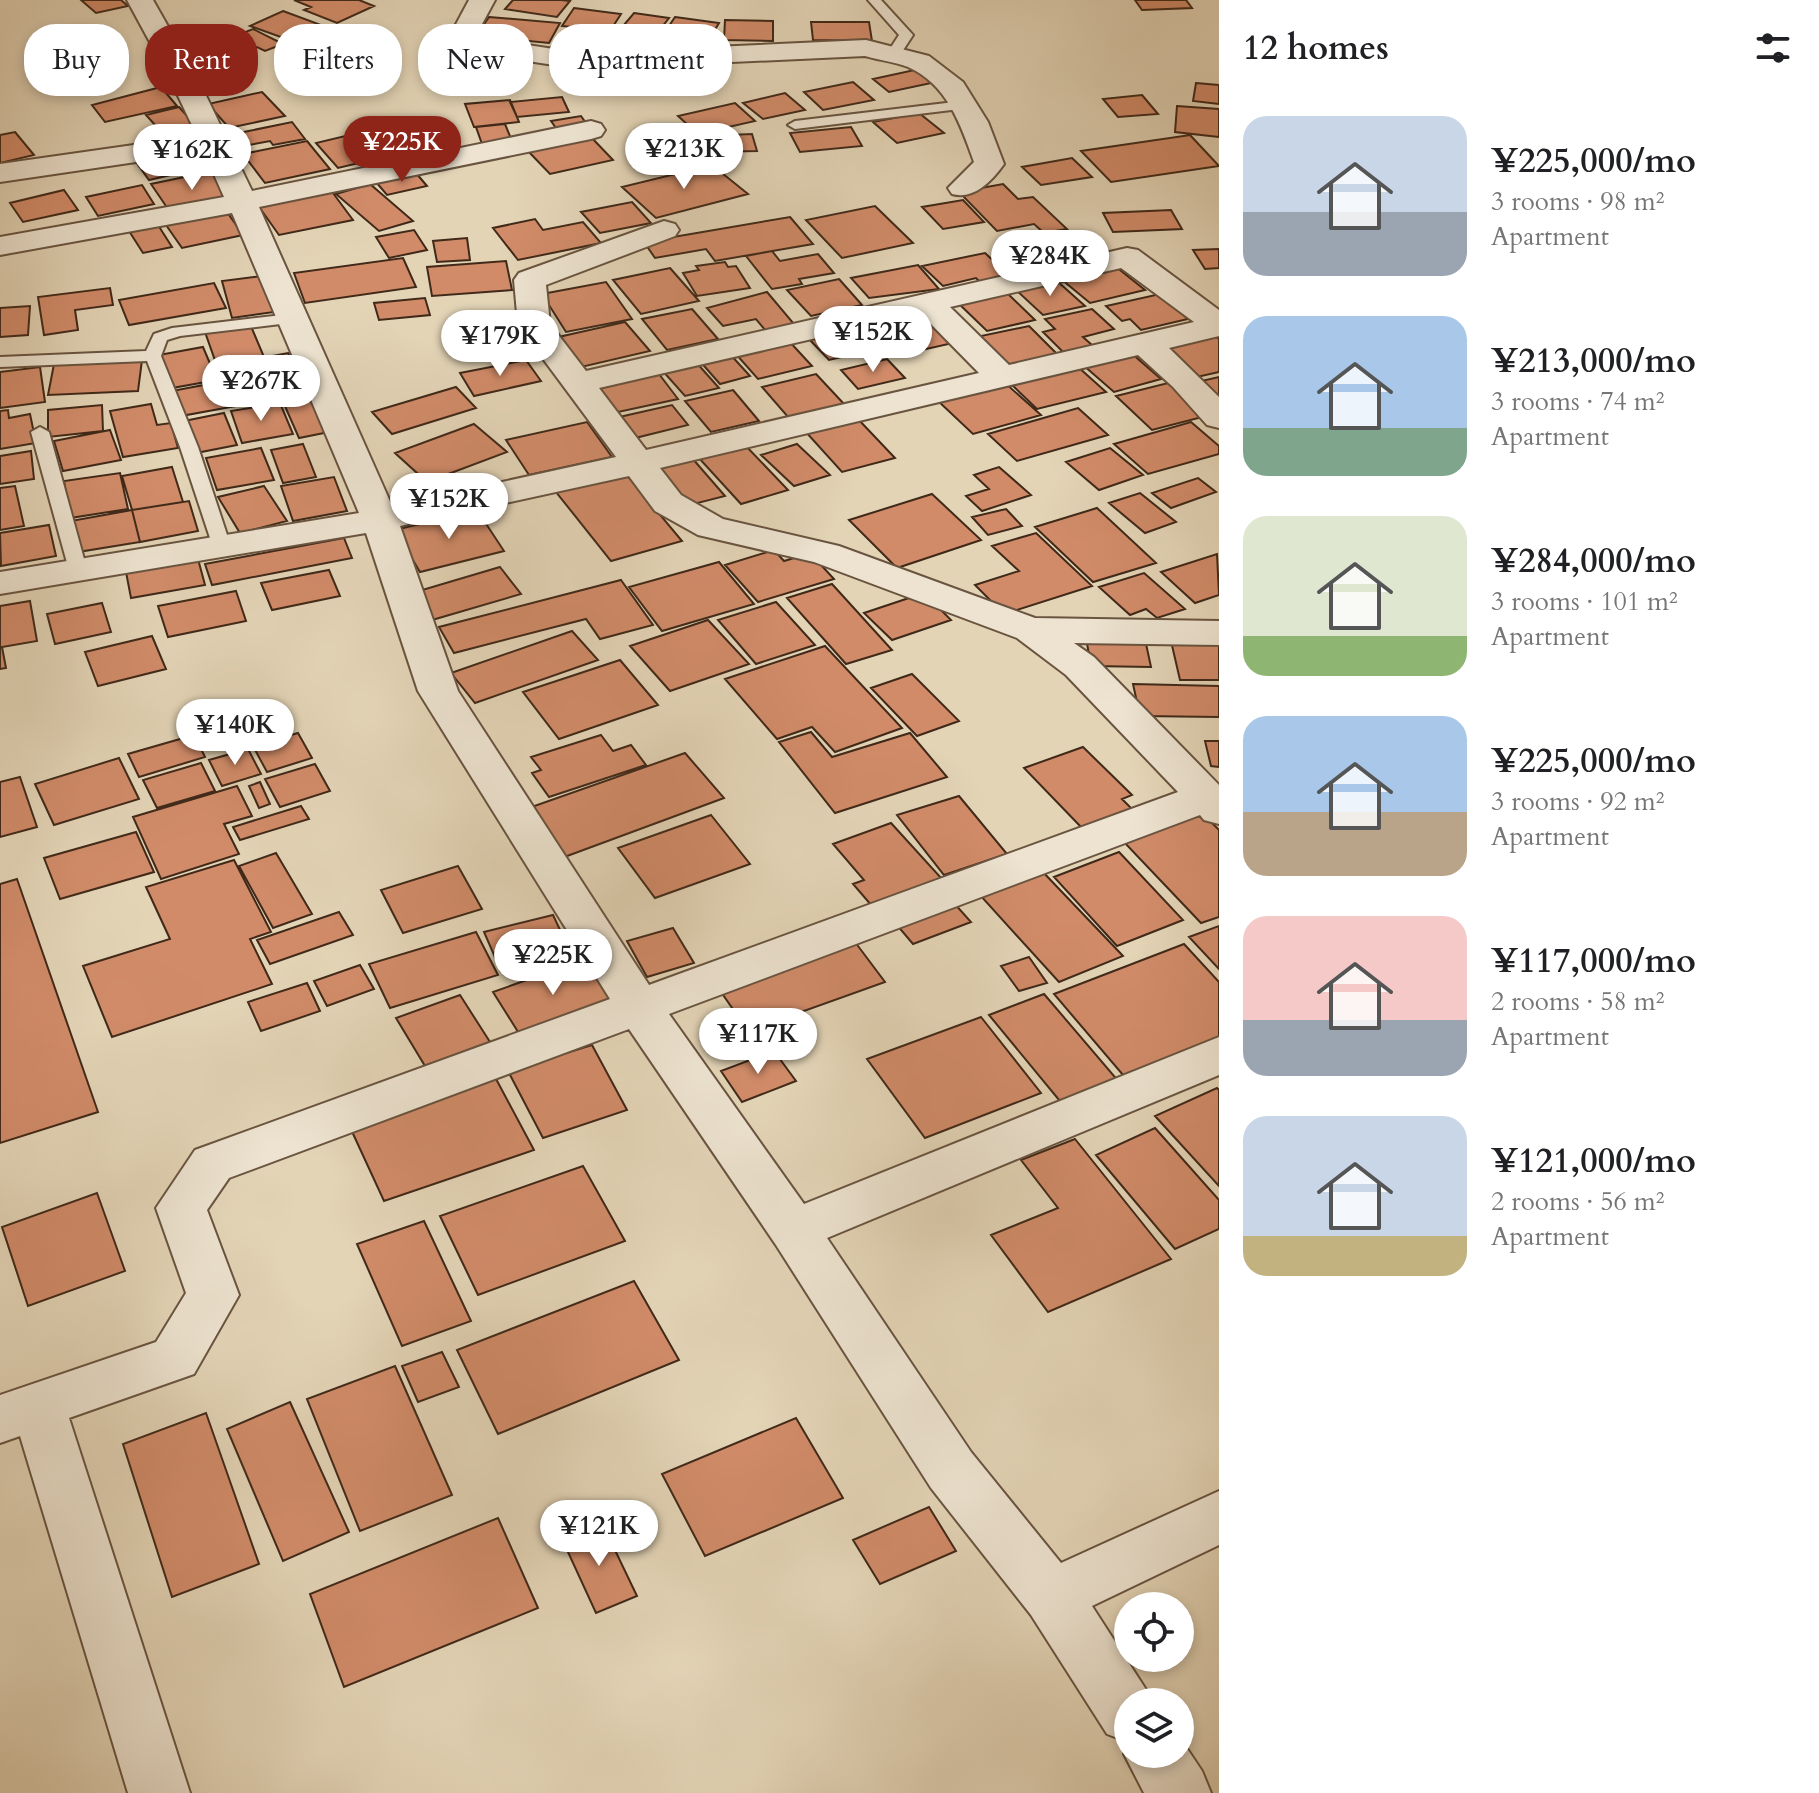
<!DOCTYPE html>
<html lang="en">
<head>
<meta charset="utf-8">
<style>
	:root { --surface:#fff; --page:#f2f2f2; --text:#202124; --muted:#757577; --accent:#8f2418 }
	body { margin:0; font-family:Cardo,serif; background:var(--page); color:var(--text); height:100vh; display:flex; flex-direction:column; font-size:30px; white-space:nowrap }
	* { box-sizing:border-box; margin:0 }
	p { font-size:26px; color:var(--muted) }
	.icon { flex:none; width:44px; height:44px; fill:none; stroke:currentColor; stroke-width:2; stroke-linecap:round; stroke-linejoin:round }
	.map { position:relative; flex:1; overflow:hidden }
	.side { display:flex; flex-direction:column; background:var(--surface); width:600px }
	.side>* { flex:none }
	.top-card { position:absolute; left:24px; top:24px; width:760px; height:72px; display:flex; gap:16px }
	.buttons { position:absolute; left:1114px; top:1592px; display:grid; gap:16px }
	.buttons a { display:grid; place-items:center; width:80px; height:80px; border-radius:50%; background:var(--surface); box-shadow:0 4px 12px #0003; font-size:40px }
	.price { position:absolute; translate:-50% -68px; padding:0 18px; border-radius:28px; background:#fff; color:#222; font-size:26px; line-height:52px; filter:drop-shadow(0 2px 4px #0008) }
	.price::after { content:''; position:absolute; left:50%; top:48px; width:24px; height:18px; margin-left:-12px; background:inherit; clip-path:polygon(0 0,100% 0,50% 100%) }
	.price.current { background:var(--accent); color:#fff }
	ul { padding:0; list-style:none }
	li { display:flex; align-items:center; gap:24px; height:200px; padding:0 24px }
	li span { display:grid; place-items:center; flex:none; width:224px; height:160px; border-radius:24px; color:#555 }
	li>.icon { margin-inline-start:auto }
	span .icon { width:96px; height:96px; fill:#fffc; stroke-width:1 }
	li b { font-size:34px }
	h2 { display:flex; justify-content:space-between; align-items:center; height:96px; padding:0 24px; font-size:34px }
	.chip { padding:0 28px; border-radius:32px; background:var(--surface); box-shadow:0 4px 12px #0003; font-size:28px; line-height:72px }
	.chip.current { background:var(--accent); color:#fff }
	main { display:flex; flex:1; min-height:0 }
	.map>svg:first-child { display:block }
	.building { fill:#d18b69; stroke:#402919; stroke-width:2 }
	.lines { fill:none; stroke-linecap:round; stroke-linejoin:round }
	.lane-casing { stroke:#695440; stroke-width:4 }
	.street-casing { stroke:#695440; stroke-width:4 }
	.lane { fill:#ede3d0; fill-rule:evenodd }
	.street { fill:#ede3d0; fill-rule:evenodd }
</style>
</head>
<body>
<main>
<div class="map">
<svg width="1219" height="1793" viewBox="0 0 1219 1793">
	<rect width="100%" height="100%" fill="#e3d4b6"/>
	<filter id="stains"><feTurbulence type="fractalNoise" baseFrequency=".0025" numOctaves="4"/><feColorMatrix values="0 0 0 0 .2 0 0 0 0 .09 0 0 0 0 .02 0 0 0 .5 -.17"/></filter>
	<radialGradient id="worn" r=".72"><stop offset=".6" stop-color="#630" stop-opacity="0"/><stop offset="1" stop-color="#630" stop-opacity=".3"/></radialGradient>
	<path class="building" d="M81,0h40l7,6 -32,7z
		M294,0h65l15,6 -37,17 -33,-13 7,-3z
		M513,0h48l9,1 -13,16 -52,-8z
		M1135,0h51l6,8 -50,2z
		M574,8l47,6 -11,17 -48,-5z
		M283,11l38,14 -32,15 -39,-14z
		M634,13l35,5 -25,32 -37,-5z
		M489,17l71,6 -11,20 -73,-7z
		M675,17l44,6 -9,15 -45,-6z
		M725,20l48,1v20l-49,-1z
		M811,22h58l3,19 -59,-1z
		M253,29l30,15 -18,7 -8,-4 -41,16 -22,-11z
		M557,37l32,3 -7,13 -32,-4z
		M919,69l17,13 -47,10 -16,-13z
		M853,82l21,18 -51,10 -19,-18z
		M1196,83l23,2v19l-26,-3z
		M161,87l16,19 -72,16 -13,-17z
		M262,92l23,24 -56,12 -21,-24z
		M785,93l20,17 -42,9 -20,-16z
		M1142,95l16,19 -40,3 -15,-18z
		M562,97l7,15 -52,5 -7,-15z
		M510,100l9,22 -45,5 -9,-23z
		M735,103l20,18 -57,13 -20,-18z
		M1177,106l42,3v28l-44,-5z
		M179,107l18,20 -33,8 -18,-20z
		M919,113l25,20 -47,10 -24,-21z
		M581,116l10,14 -30,5 -10,-14z
		M292,122l13,17 -32,6 -3,-4 -21,4 -10,-12z
		M505,124l7,17 -30,3 -6,-17z
		M851,127l11,19 -62,6 -10,-19z
		M370,130l23,25 -55,13 -22,-25z
		M15,132l19,23 -34,8v-28z
		M752,134l5,17 -47,1 -4,-16z
		M1190,135l29,31 -108,16 -30,-31z
		M590,136l23,24 -63,14 -23,-24z
		M307,141l23,28 -65,14 -22,-29z
		M195,149l14,17 -60,14 -13,-18z
		M1072,158l20,19 -51,8 -19,-18z
		M712,165l36,29 -92,24 -34,-31z
		M213,171l21,28 -64,13 -19,-28z
		M416,173l11,13 -40,9 -11,-13z
		M370,184l43,37 -34,10 -43,-37z
		M1003,184l15,15 15,-2 34,32 -23,4 -10,-9 -37,7 -38,-39z
		M142,185l12,19 -56,12 -12,-19z
		M330,189l23,31 -74,15 -22,-31z
		M64,190l14,20 -55,12 -13,-19z
		M963,200l21,22 -41,7 -21,-22z
		M632,202l19,21 -51,10 -19,-21z
		M875,206l38,37 -71,15 -36,-38z
		M1171,210l11,19 -69,3 -10,-19z
		M227,212l16,23 -61,13 -16,-23z
		M790,217l23,27 -98,17 -9,-12 -51,9 -11,-16z
		M535,219l8,11 40,-8 18,21 -83,17 -25,-32z
		M158,225l14,22 -29,6 -14,-22z
		M414,230l13,20 -38,8 -13,-21z
		M1073,234l24,22 -47,9 -5,-5 -32,7 -18,-18z
		M467,238l3,22 -33,2 -4,-21z
		M1219,249v19l-14,1 -12,-19z
		M772,251l8,10 38,-7 16,19 -35,6 3,5 -30,5 -26,-33z
		M985,253l27,25 -29,7 -7,-7 -33,8 -21,-20z
		M403,258l13,29 -111,16 -11,-30z
		M506,261l6,29 -80,6 -5,-29z
		M725,262l3,5 8,-1 14,22 -53,8 -14,-23 16,-3 -3,-4z
		M918,265l21,24 -70,9 -18,-20z
		M1115,266l30,24 -55,13 -29,-24z
		M670,268l29,33 -58,13 -28,-34z
		M263,276l11,36 -42,6 -10,-37z
		M839,279l23,26 -51,11 -24,-26z
		M1057,281l28,25 -42,9 -27,-25z
		M606,282l26,37 -66,13 -24,-38z
		M214,283l12,25 -97,17 -10,-25z
		M110,288l3,17 -38,5 3,20 -34,5 -6,-38z
		M1004,290l31,30 -48,11 -31,-30z
		M767,292l27,32 -29,6 -9,-11 -33,7 -16,-18z
		M1160,294l28,25 -47,11 -11,-11 -8,2 -16,-15z
		M425,298l5,17 -51,5 -5,-17z
		M30,306l-2,29 -28,2v-29z
		M692,309l26,30 -51,11 -25,-31z
		M1092,309l22,20 -31,8 10,9 -29,7 -21,-21 12,-3 -10,-10z
		M920,310l33,33 -62,14 -32,-34z
		M625,322l25,29 -73,17 -23,-30z
		M250,324l14,33 -47,9 -12,-34z
		M500,325l7,22 -55,6 -6,-23z
		M854,325l23,24 -48,11 -23,-24z
		M1029,326l29,29 -54,12 -28,-30z
		M1215,336l4,3v33l-22,5 -34,-27z
		M788,340l24,26 -54,13 -23,-26z
		M203,347l14,33 -45,8 -13,-33z
		M728,352l22,24 -30,8 -22,-25z
		M1130,352l31,27 -47,13 -31,-27z
		M288,353l11,20 -28,5 2,4 -40,5 -8,-17 44,-9 -2,-4z
		M887,359l18,19 -47,11 -17,-19z
		M142,360l-4,31 -90,4 6,-31z
		M526,360l15,21 -67,15 -14,-23z
		M695,361l24,27 -34,8 -24,-27z
		M1077,366l29,26 -69,17 -27,-26z
		M40,367l5,35 -45,6v-36z
		M656,370l22,29 -69,15 -21,-30z
		M816,374l28,30 -56,13 -26,-30z
		M1219,377v27l-22,-22z
		M225,381l11,25 -55,10 -9,-25z
		M299,381l6,16 -32,5 -6,-16z
		M1004,382l37,33 -68,19 -36,-34z
		M1172,382l38,33 -58,15 -36,-34z
		M456,387l20,21 -84,26 -20,-22z
		M733,390l26,31 -48,11 -26,-31z
		M313,399l16,33 -30,6 -15,-34z
		M280,403l13,31 -51,9 -11,-32z
		M151,404l6,21 14,-2 7,25 -55,9 -13,-46z
		M102,405l1,26 -55,6v-27z
		M672,405l16,20 -57,14 -16,-21z
		M1078,408l30,27 -91,26 -29,-27z
		M8,410l1,8 21,-4 6,29 -36,6v-38z
		M224,413l13,32 -41,8 -12,-32z
		M857,418l38,40 -53,14 -37,-41z
		M587,422l25,35 -83,18 -23,-35z
		M1191,422l28,24v8l-71,20 -34,-30z
		M474,424l33,28 -80,30 -32,-29z
		M110,430l11,30 -58,11 -9,-30z
		M303,444l13,33 -33,6 -12,-33z
		M744,444l44,46 -47,14 -43,-47z
		M797,444l33,31 -36,11 -33,-31z
		M261,448l13,32 -57,10 -11,-32z
		M1110,448l33,27 -44,15 -33,-28z
		M31,451l3,28 -34,5v-28z
		M692,458l33,38 -43,11 -32,-38z
		M172,467l11,35 -51,8 -10,-34z
		M999,467l32,28 -49,16 -16,-15 23,-7 -15,-14z
		M120,473l8,36 -58,9 -6,-37z
		M626,474l56,67 -71,20 -55,-69z
		M334,477l13,34 -54,10 -12,-35z
		M1198,478l18,14 -45,16 -19,-15z
		M15,486l9,40 -24,4v-42z
		M264,486l23,35 -47,12 -22,-36z
		M1140,493l36,29 -31,11 -36,-30z
		M932,494l49,46 -84,28 -48,-48z
		M189,501l9,30 -58,11 -8,-32z
		M1097,508l59,55 -63,19 -58,-55z
		M1006,509l16,17 -34,9 -16,-18z
		M132,510l8,32 -62,10 -7,-31z
		M477,510l27,41 -84,21 -25,-42z
		M49,525l7,31 -55,10 -1,-33z
		M1036,533l56,53 -88,28 -29,-29 44,-14 -27,-25z
		M344,538l8,20 -140,27 -7,-21z
		M774,550l10,11 26,-8 24,26 -76,23 -33,-37z
		M1217,554l2,41 -24,8 -34,-31z
		M198,559l7,26 -74,13 -5,-26z
		M719,562l35,42 -92,27 -33,-44z
		M500,567l21,27 -89,26 -20,-27z
		M329,570l11,26 -68,14 -11,-27z
		M1144,573l41,36 -28,9 -11,-9 -16,6 -31,-28z
		M621,580l32,45 -53,14 -14,-20 -132,34 -15,-26z
		M832,584l60,66 -46,14 -59,-66z
		M236,591l10,30 -78,16 -10,-31z
		M924,593l27,27 -59,20 -28,-27z
		M30,601l7,40 -35,6 4,21 -6,1v-63z
		M776,602l39,43 -59,19 -38,-44z
		M102,603l9,29 -56,12 -8,-30z
		M708,620l41,44 -79,27 -40,-45z
		M572,631l26,29 -123,43 -24,-30z
		M152,636l14,33 -68,17 -13,-34z
		M1086,638l59,1 6,28 -60,-1z
		M1171,641l48,1v38h-39z
		M825,646l77,82 -67,24 -23,-25 -35,12 -52,-60z
		M620,660l38,45 -99,34 -36,-47z
		M912,674l47,47 -42,15 -46,-48z
		M1133,684l86,2v31l-79,-1z
		M811,732l21,25 78,-24 37,44 -112,36 -56,-71z
		M298,733l14,25 -45,14 -14,-26z
		M194,735l11,22 -66,20 -11,-23z
		M601,735l12,16 18,-6 15,20 -97,32 -17,-24 9,-3 -10,-13z
		M1205,741h14v26l-8,-1z
		M1083,747l49,48 -10,4 10,10 -50,19 -58,-60z
		M248,749l13,25 -39,12 -13,-26z
		M685,753l39,45 -165,61 -36,-49z
		M119,758l20,41 -85,26 -19,-41z
		M201,763l14,28 -58,17 -14,-28z
		M315,764l15,27 -50,16 -15,-28z
		M20,777l17,50 -37,10v-55z
		M260,782l10,22 -11,4 -10,-22z
		M237,786l15,30 -28,8 15,30 -78,25 -28,-62z
		M959,796l48,58 -63,21 -47,-60z
		M301,806l8,13 -69,21 -7,-13z
		M1200,811l19,19v87l-18,6 -79,-83z
		M711,815l39,49 -95,34 -37,-50z
		M891,823l51,56 -70,27 -19,-22 11,-4 -31,-36z
		M136,832l18,40 -94,27 -16,-41z
		M1119,852l64,68 -66,26 -63,-69z
		M276,853l36,61 -39,14 -34,-62z
		M234,860l37,72 -21,7 22,45 -160,53 -29,-71 87,-27 -24,-52z
		M458,866l24,43 -79,24 -22,-43z
		M1041,870l82,86 -64,26 -80,-88z
		M17,879l81,233 -98,31v-259z
		M953,902l18,20 -58,22 -17,-20z
		M339,912l14,23 -83,29 -13,-24z
		M553,915l18,38 -70,18 -17,-39z
		M1219,926v43l-30,-32z
		M673,928l21,35 -47,14 -20,-36z
		M476,932l22,43 -108,33 -21,-44z
		M855,942l30,40 -137,49 -29,-42z
		M1184,944l35,38v63l-90,37 -75,-88z
		M1029,957l18,26 -28,8 -18,-25z
		M586,959l28,42 -94,34 -27,-43z
		M360,965l14,24 -47,17 -13,-25z
		M307,983l13,28 -59,20 -13,-29z
		M1044,994l76,89 -56,23 -75,-91z
		M460,995l30,47 -65,24 -29,-48z
		M981,1017l60,76 -116,45 -58,-79z
		M592,1045l35,65 -84,28 -35,-67z
		M774,1051l22,30 -54,21 -21,-31z
		M495,1077l39,73 -150,51 -35,-76z
		M1217,1088l2,2v96l-64,-70z
		M1155,1128l64,72v29l-44,20 -79,-94z
		M1075,1139l96,120 -123,53 -57,-77 67,-27 -37,-48z
		M583,1166l42,75 -147,54 -38,-79z
		M97,1193l28,78 -97,35 -26,-79z
		M424,1221l47,100 -69,25 -45,-102z
		M634,1281l45,79 -181,74 -41,-84z
		M442,1352l17,35 -41,15 -16,-36z
		M395,1366l57,129 -92,36 -53,-132z
		M290,1402l59,130 -66,29 -56,-132z
		M206,1413l53,151 -87,33 -49,-153z
		M796,1418l47,80 -138,58 -43,-82z
		M929,1507l27,44 -76,33 -27,-44z
		M498,1518l40,90 -194,79 -34,-93z
		M602,1523l35,73 -41,17 -34,-74z"/>
	<g class="lines">
		<defs>
			<path id="lane" d="M868,0h13l32,35 -15,23 -12,-3 13,-20z
				M963,101l7,4 -2,3 -173,21 -7,-4 7,-4z
				M291,314l6,2v6l-117,14 -13,4 -6,16 37,91 33,100 -9,6 -9,-6 -33,-100 -33,-86 -147,6v-10l146,-6 8,-17 18,-6z
				M40,427l9,5 38,138 -2,4h-14l-2,-4 -38,-138z"/>
			<path id="street" d="M127,0h26l46,81 53,110 339,-70 10,3 4,6 -4,6 -10,3 -332,68 133,299 224,-49 -98,-132 -4,-45 5,-7 145,-52 11,3 4,6 -4,6 -129,49 4,39 36,47 541,-123 11,2 81,60v26l-50,12 50,49v31l-12,-3 -34,-38 -35,-32 -478,113 21,27 42,24 116,27 196,72 184,3v24l-145,-2 20,14 125,128v39l-15,-4 -4,-5 -531,199 135,190 415,-167v38l-392,163 144,214 90,111 158,-72v54l-127,61 62,96h-26v40l-21,-8 -76,-119 -100,-127 -155,-243 -147,-216 -400,149 -22,32 32,85 -45,79 -125,44 121,375h-62l-108,-357 -20,7v-48l156,-53 30,-49 -30,-85 39,-58 415,-151 -192,-308 -52,-158 -366,61v-22l359,-59 -127,-300 -232,42v-18l224,-40 -20,-45 -204,30v-18l197,-28 -26,-55zM1121,268l73,54 -185,43 -59,-58zM921,314l58,59 -333,77 -47,-62zM629,476l26,35 43,24 116,27 203,76 49,37 112,117 -529,193 -191,-294 -58,-165z
				M469,0h26l-20,37 105,16 286,-13 63,16 34,26 25,40 16,42c-12,17 -30,36 -52,30l-4,-6 26,-26c-13,-37 -27,-78 -66,-95 -13,-5 -29,-7 -43,-11l-285,13 -130,-20 -4,-6z
				M1180,1738l22,33 9,22h-67l-20,-39 4,-9v9h52z"/>
		</defs>
		<use href="#lane" class="lane-casing"/>
		<use href="#street" class="street-casing"/>
		<use href="#lane" class="lane"/>
		<use href="#street" class="street"/>
	</g>
	<rect width="100%" height="100%" filter="url(#stains)"/>
	<rect width="100%" height="100%" fill="url(#worn)"/>
</svg>
<div class="buttons">
<a><svg class="icon" aria-label="locate" viewBox="0 0 24 24"><circle cx="12" cy="12" r="6"/><path d="M12 2v4M12 18v4M2 12h4M18 12h4"/></svg></a>
<a><svg class="icon" aria-label="layers" viewBox="0 0 24 24"><path d="M12 4l9 5-9 5-9-5zM3 14l9 5 9-5"/></svg></a>
</div>
<b class="price current" style="left:402px;top:184px">¥225K</b>
<b class="price" style="left:684px;top:191px">¥213K</b>
<b class="price" style="left:192px;top:192px">¥162K</b>
<b class="price" style="left:1050px;top:298px">¥284K</b>
<b class="price" style="left:873px;top:374px">¥152K</b>
<b class="price" style="left:500px;top:378px">¥179K</b>
<b class="price" style="left:261px;top:423px">¥267K</b>
<b class="price" style="left:449px;top:541px">¥152K</b>
<b class="price" style="left:235px;top:767px">¥140K</b>
<b class="price" style="left:553px;top:997px">¥225K</b>
<b class="price" style="left:758px;top:1076px">¥117K</b>
<b class="price" style="left:599px;top:1568px">¥121K</b>
<div class="top-card">
<a class="chip">Buy</a>
<a class="chip current">Rent</a>
<a class="chip">Filters</a>
<a class="chip">New</a>
<a class="chip">Apartment</a>
</div>
</div>
<section class="side">
<h2>12 homes<svg class="icon" aria-label="filters" viewBox="0 0 24 24"><path d="M4 7h16M4 17h16"/><circle cx="9" cy="7" r="2"/><circle cx="15" cy="17" r="2"/></svg></h2>
<ul>
<li><span style="background:linear-gradient(#c9d6e8 60%,#9aa5b1 0)"><svg class="icon" aria-label="home" viewBox="0 0 24 24"><path d="M3 11l9-7 9 7M6 9v11h12V9"/></svg></span><div><b>¥225,000/mo</b><p>3 rooms · 98 m²</p><p>Apartment</p></div></li>
<li><span style="background:linear-gradient(#a9c7e8 70%,#7fa58c 0)"><svg class="icon" aria-label="home" viewBox="0 0 24 24"><path d="M3 11l9-7 9 7M6 9v11h12V9"/></svg></span><div><b>¥213,000/mo</b><p>3 rooms · 74 m²</p><p>Apartment</p></div></li>
<li><span style="background:linear-gradient(#dfe7d0 75%,#8fb573 0)"><svg class="icon" aria-label="home" viewBox="0 0 24 24"><path d="M3 11l9-7 9 7M6 9v11h12V9"/></svg></span><div><b>¥284,000/mo</b><p>3 rooms · 101 m²</p><p>Apartment</p></div></li>
<li><span style="background:linear-gradient(#a9c7e8 60%,#b9a48a 0)"><svg class="icon" aria-label="home" viewBox="0 0 24 24"><path d="M3 11l9-7 9 7M6 9v11h12V9"/></svg></span><div><b>¥225,000/mo</b><p>3 rooms · 92 m²</p><p>Apartment</p></div></li>
<li><span style="background:linear-gradient(#f6c9c9 65%,#9aa5b1 0)"><svg class="icon" aria-label="home" viewBox="0 0 24 24"><path d="M3 11l9-7 9 7M6 9v11h12V9"/></svg></span><div><b>¥117,000/mo</b><p>2 rooms · 58 m²</p><p>Apartment</p></div></li>
<li><span style="background:linear-gradient(#c9d6e8 75%,#c2b280 0)"><svg class="icon" aria-label="home" viewBox="0 0 24 24"><path d="M3 11l9-7 9 7M6 9v11h12V9"/></svg></span><div><b>¥121,000/mo</b><p>2 rooms · 56 m²</p><p>Apartment</p></div></li>
</ul>
</section>
</main>
</body>
</html>
